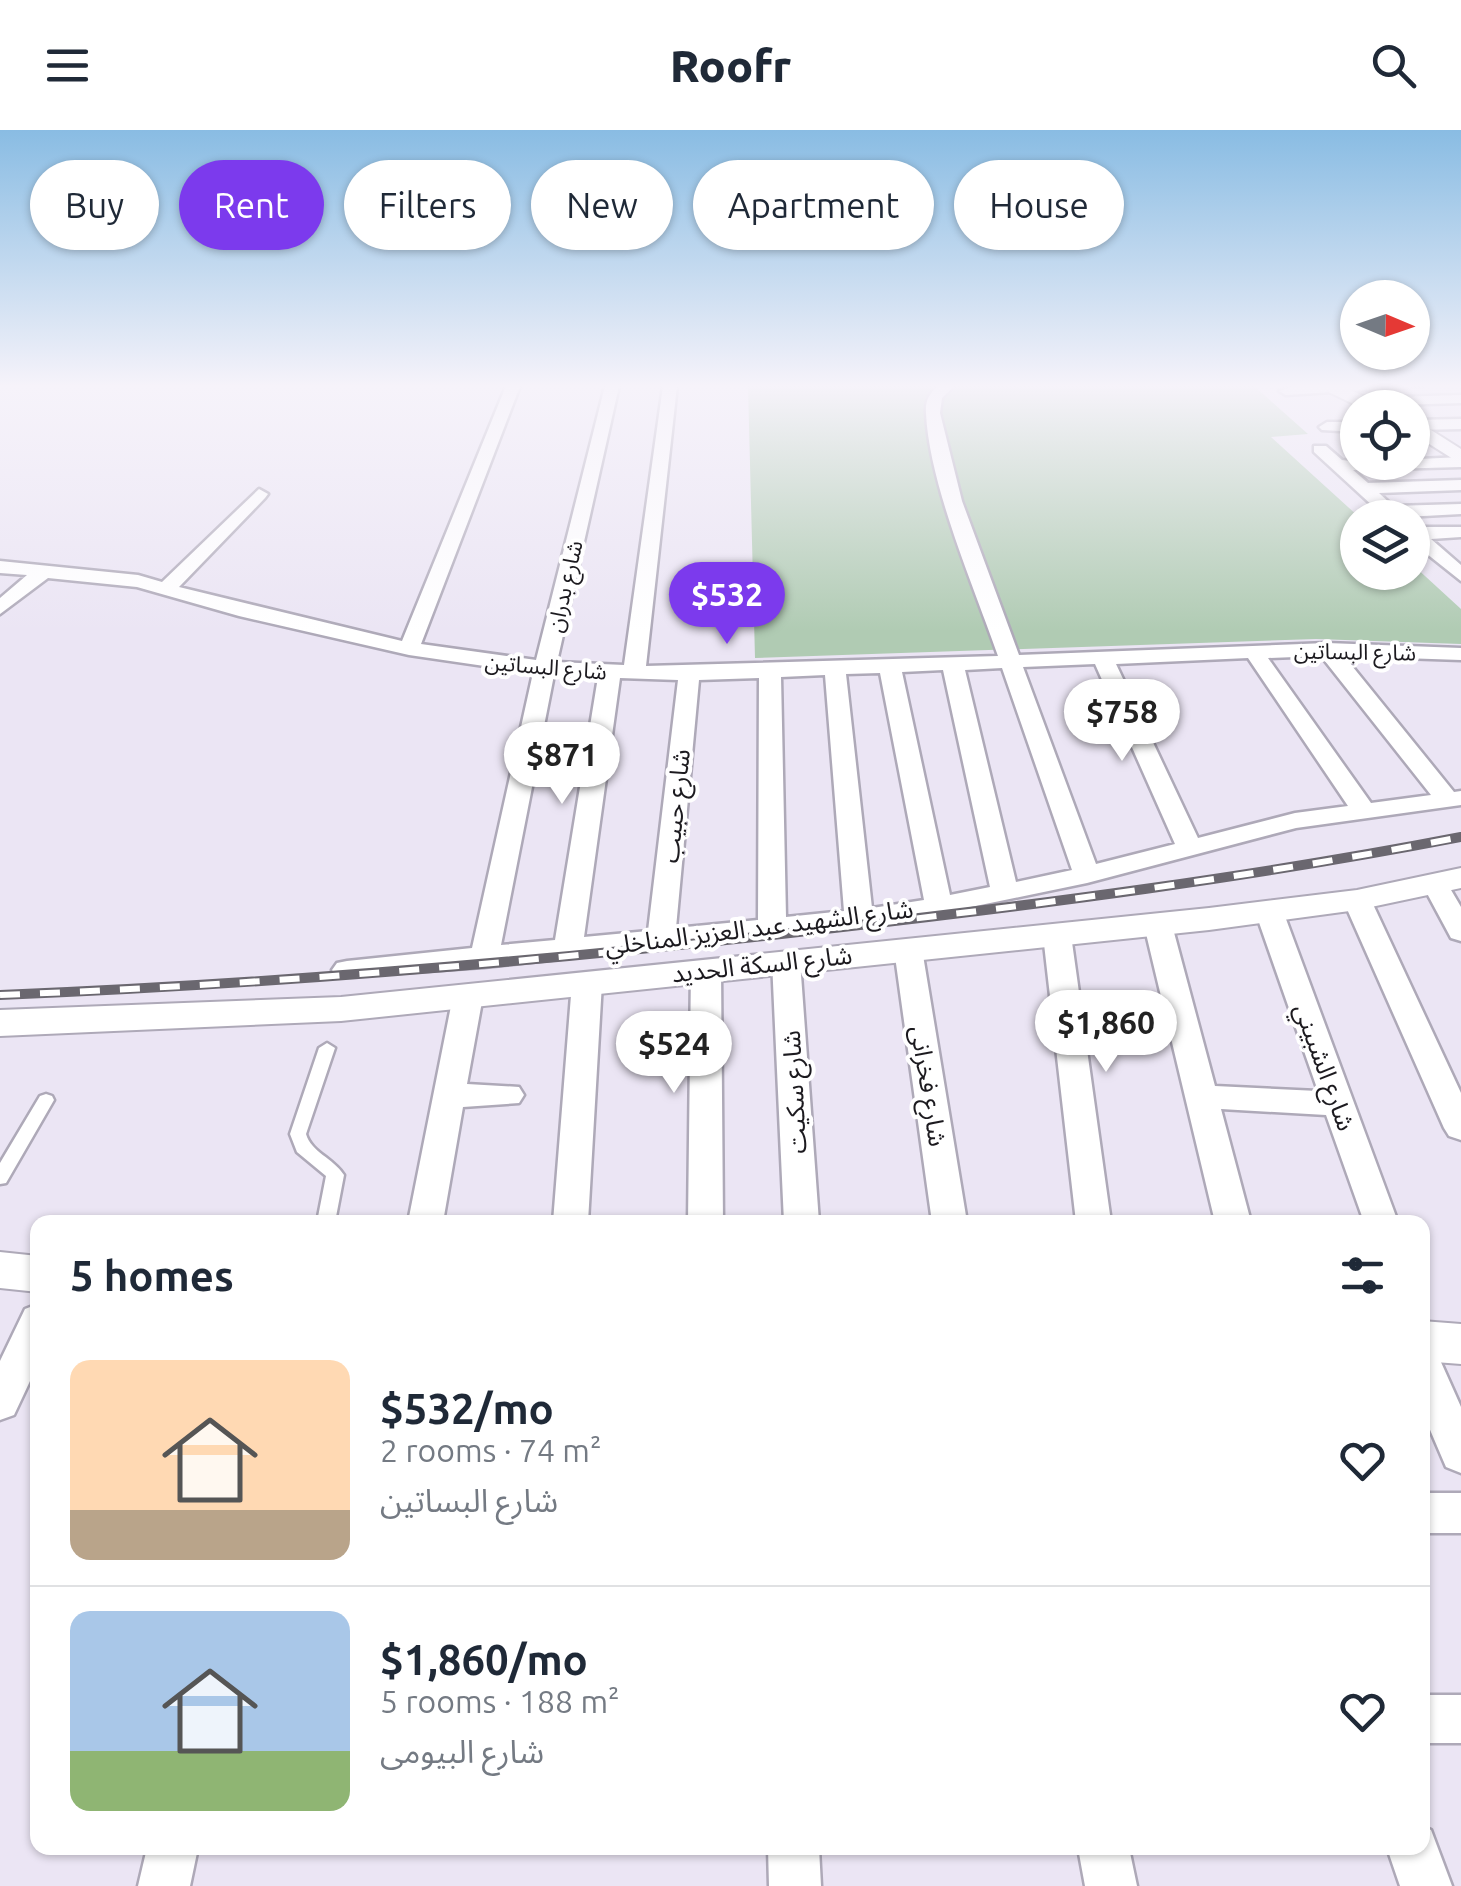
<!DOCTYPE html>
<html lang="en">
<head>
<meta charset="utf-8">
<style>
	:root { --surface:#fff; --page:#f6f6f7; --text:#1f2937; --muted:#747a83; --line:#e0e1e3; --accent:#7c3aed }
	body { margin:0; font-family:Ubuntu,"Noto Sans Arabic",sans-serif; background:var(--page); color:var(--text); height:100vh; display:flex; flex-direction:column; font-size:38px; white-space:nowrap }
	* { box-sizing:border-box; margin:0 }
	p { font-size:32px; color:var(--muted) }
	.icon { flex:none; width:55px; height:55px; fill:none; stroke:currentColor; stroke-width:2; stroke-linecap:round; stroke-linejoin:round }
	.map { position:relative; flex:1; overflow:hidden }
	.panel { position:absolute; left:30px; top:1085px; width:1400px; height:640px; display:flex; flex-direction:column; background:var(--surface); border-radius:20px; box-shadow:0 2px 8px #0004 }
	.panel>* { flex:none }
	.top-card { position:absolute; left:30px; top:30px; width:1402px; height:90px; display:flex; gap:20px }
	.needle { width:65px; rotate:92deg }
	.controls { position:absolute; left:1340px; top:150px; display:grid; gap:20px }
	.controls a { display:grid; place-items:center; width:90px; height:90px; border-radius:50%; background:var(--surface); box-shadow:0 2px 8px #0004; font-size:50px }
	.price { position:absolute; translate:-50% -85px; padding:0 22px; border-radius:35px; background:#fff; color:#222; font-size:32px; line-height:65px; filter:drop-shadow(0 2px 5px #0008) }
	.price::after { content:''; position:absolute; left:50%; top:60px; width:30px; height:22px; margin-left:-15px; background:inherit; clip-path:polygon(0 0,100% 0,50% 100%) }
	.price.selected { background:var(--accent); color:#fff }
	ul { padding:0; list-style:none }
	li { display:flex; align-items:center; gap:30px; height:250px; padding:0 40px }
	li+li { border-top:2px solid var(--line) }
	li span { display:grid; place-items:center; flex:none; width:280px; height:200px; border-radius:20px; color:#555 }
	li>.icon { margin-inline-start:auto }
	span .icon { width:120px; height:120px; fill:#fffc; stroke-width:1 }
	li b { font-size:42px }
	h2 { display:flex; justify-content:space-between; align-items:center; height:120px; padding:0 40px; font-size:42px }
	.chip { padding:0 35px; border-radius:45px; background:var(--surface); box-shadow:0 2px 8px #0004; font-size:35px; line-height:90px }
	.chip.selected { background:var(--accent); color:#fff }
	header { display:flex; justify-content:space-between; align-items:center; height:130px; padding:0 40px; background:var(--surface); font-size:45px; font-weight:800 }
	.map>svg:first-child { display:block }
	.green { fill:#b0cbb3 }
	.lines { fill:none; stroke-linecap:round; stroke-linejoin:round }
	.service-casing { stroke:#aea9b8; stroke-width:5 }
	.minor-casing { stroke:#aea9b8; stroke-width:5 }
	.tertiary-casing { stroke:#aea9b8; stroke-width:4 }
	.service { fill:#fff; fill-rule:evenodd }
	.minor { fill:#fff; fill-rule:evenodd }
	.tertiary { fill:#fff; fill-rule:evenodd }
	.rail-casing { stroke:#6a676f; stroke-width:10 }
	.rail { stroke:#fff; stroke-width:6; stroke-dasharray:20; stroke-linecap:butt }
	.labels { text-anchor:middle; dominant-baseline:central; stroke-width:8; stroke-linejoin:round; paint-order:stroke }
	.far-street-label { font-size:22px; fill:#1c1a1f; stroke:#fff }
	.street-label { font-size:25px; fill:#1c1a1f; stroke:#fff }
</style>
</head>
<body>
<header><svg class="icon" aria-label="menu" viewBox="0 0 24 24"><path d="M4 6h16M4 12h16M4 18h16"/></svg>Roofr<svg class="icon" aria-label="search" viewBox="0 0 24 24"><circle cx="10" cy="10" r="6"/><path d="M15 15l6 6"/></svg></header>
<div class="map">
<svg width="1461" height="1756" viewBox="0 0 1461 1756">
	<rect width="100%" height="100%" fill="#ebe5f4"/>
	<path class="green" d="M748,256h506l54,48 -37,3 88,80 -1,55h54l1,-7 48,44v35l-145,-5 -561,19z"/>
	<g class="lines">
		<defs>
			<path id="service" d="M327,913l8,5 -29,86c5,18 27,24 38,41l-9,47h-18l9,-46 -29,-24 -7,-18 29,-86z
				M46,964l6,2 2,4 -48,83 -6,1v-21l40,-67z"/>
			<path id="minor" d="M506,256h14l-99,258 115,16 69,-274h14l-62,276 67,3 39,-279h14l-31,280 352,-10c-24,-69 -69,-172 -72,-243 -1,-12 3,-19 12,-27h16l-12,12 -2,15 22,88 57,154 308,-12 134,5v12l-117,-4 110,136 7,-1v14l-165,23 -209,55 -189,39 -414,45 -147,10 -5,-7 5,-7 10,-2 125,-13 61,-275 -124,-18 -170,-39 -102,-29 -89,-9 -48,36v-16l27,-23 -27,-2v-12l138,14 24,7 97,-93 9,5 -3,4 -86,89 223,54zM1321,526l110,139 -60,8 -103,-145zM1248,528l100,148 -53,7 -97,25 -82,-174zM1095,534l80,180 -79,20 -73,-197zM1002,538l70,202 -56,12 -51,-212zM943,540l47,217 -40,8 -48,-223zM880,543l44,227 -52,8 -26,-234zM554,545l44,2 -43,263 -54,5zM825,545l19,236 -58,6 -5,-240zM620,548l58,2 -30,251 -64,6zM759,548l-1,242 -82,8 23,-248z
				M1294,256h129l-137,9 -7,-4z
				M1461,265v8l-67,2 -7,-4 7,-4z
				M1461,289v10l-49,1v-10z
				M1327,292h31v10l-36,-2 -3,-3z
				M1314,316h12l16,14 16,2 103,-5v10l-108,3 15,13 93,-3v10l-82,3 14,13 68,-2v10l-75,4 -72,-66z
				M1412,397h49v10l-30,2 30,26v16l-49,-39z
				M1435,746l9,2 17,29v34l-10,-3 -29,-54z
				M1357,762l14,8 90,193v47l-12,-4 -5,-8 -101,-228z
				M1269,773l14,8 115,311h-34l-38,-107 -105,-6 30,113h-36l-71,-297 14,-9 14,9 43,161 103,5 -63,-180z
				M1057,796l14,9 40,287h-35l-33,-287z
				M908,810l14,9 45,273h-35l-38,-273z
				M786,822l14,9 19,261h-35l-12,-261z
				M706,831l15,9 2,252h-35l3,-252z
				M587,844l15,9 -14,239h-35l19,-239z
				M468,856l15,10 -16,88 52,3 5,8 -5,8 -56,4 -20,115h-35l45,-226z
				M38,1174v60l-24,51 -14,5v-59l25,-52z
				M1422,1217l14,4 25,56v66l-15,-6 -24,-56z
				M1422,1363h39v40h-39z
				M1422,1565h39v48h-39z
				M1422,1696l9,4 21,56h-52l-13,-38h35z
				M147,1718h51l-8,38h-52z
				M768,1718h51l2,38h-52z
				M1078,1718h51l8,38h-52z"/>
			<path id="tertiary" d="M1316,256h26l47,22h-27z
				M1412,288l49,31v15l-49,-31z
				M1461,738v20l-104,22 -148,20 -868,91 -341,15v-26l341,-13 868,-89 148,-18z
				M0,1122l38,4v36l-38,-4z
				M1422,1191l39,3v40l-39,-3z"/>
		</defs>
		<use href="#service" class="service-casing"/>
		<use href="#minor" class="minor-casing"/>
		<use href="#tertiary" class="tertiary-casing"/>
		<use href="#service" class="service"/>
		<use href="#minor" class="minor"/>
		<use href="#tertiary" class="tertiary"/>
		<defs>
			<path id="rail" d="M0,865c279,-11 557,-35 834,-67 210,-24 419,-51 627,-91"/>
		</defs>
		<use href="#rail" class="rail-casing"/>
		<use href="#rail" class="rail"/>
	</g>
	<linearGradient id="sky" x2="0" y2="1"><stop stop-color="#89bce3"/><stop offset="0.51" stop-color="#f6f3fa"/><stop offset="1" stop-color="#f6f3fa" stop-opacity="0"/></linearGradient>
	<rect width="1461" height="502" fill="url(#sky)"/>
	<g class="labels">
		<g class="far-street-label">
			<text transform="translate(564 456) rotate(-77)">شارع بدران</text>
			<text transform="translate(1355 521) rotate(1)">شارع البساتين</text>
			<text transform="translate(546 536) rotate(5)">شارع البساتين</text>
		</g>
		<g class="street-label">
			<text transform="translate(675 676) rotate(-84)">شارع حبيب</text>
			<text transform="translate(759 797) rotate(-7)">شارع الشهيد عبد العزيز المناخلي</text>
			<text transform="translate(762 834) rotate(-6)">شارع السكة الحديد</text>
			<text transform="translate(1325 937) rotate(70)">شارع الشبيني</text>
			<text transform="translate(929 956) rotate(81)">شارع فخرانى</text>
			<text transform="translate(794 962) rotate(-93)">شارع سكيت</text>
		</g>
	</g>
</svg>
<div class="controls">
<a><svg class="needle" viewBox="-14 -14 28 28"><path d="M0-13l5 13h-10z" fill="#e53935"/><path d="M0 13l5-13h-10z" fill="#747a83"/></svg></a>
<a><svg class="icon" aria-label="locate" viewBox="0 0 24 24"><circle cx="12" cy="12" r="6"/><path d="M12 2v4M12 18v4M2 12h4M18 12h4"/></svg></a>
<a><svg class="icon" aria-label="layers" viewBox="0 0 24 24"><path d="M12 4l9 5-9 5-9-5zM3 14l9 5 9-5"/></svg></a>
</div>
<b class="price selected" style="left:727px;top:517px">$532</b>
<b class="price" style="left:1122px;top:634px">$758</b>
<b class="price" style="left:562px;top:677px">$871</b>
<b class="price" style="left:1106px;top:945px">$1,860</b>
<b class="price" style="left:674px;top:966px">$524</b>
<div class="top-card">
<a class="chip">Buy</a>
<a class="chip selected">Rent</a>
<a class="chip">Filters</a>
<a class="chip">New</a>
<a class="chip">Apartment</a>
<a class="chip">House</a>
</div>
<section class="panel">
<h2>5 homes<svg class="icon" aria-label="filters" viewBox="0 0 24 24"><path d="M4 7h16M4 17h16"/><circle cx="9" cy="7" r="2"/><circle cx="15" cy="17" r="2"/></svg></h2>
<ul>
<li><span style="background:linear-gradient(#ffd9b3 75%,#b9a48a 0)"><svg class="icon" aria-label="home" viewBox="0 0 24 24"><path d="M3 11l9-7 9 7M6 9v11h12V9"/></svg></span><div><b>$532/mo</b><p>2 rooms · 74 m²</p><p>شارع البساتين</p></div><svg class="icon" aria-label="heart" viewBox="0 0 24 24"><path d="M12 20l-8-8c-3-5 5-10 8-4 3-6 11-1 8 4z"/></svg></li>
<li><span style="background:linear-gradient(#a9c7e8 70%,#8fb573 0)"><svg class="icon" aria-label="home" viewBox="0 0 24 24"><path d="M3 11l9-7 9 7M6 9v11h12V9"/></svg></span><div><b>$1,860/mo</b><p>5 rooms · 188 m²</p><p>شارع البيومى</p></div><svg class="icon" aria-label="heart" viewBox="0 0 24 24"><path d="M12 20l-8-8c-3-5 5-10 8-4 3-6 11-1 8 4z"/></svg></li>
</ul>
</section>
</div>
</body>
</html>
